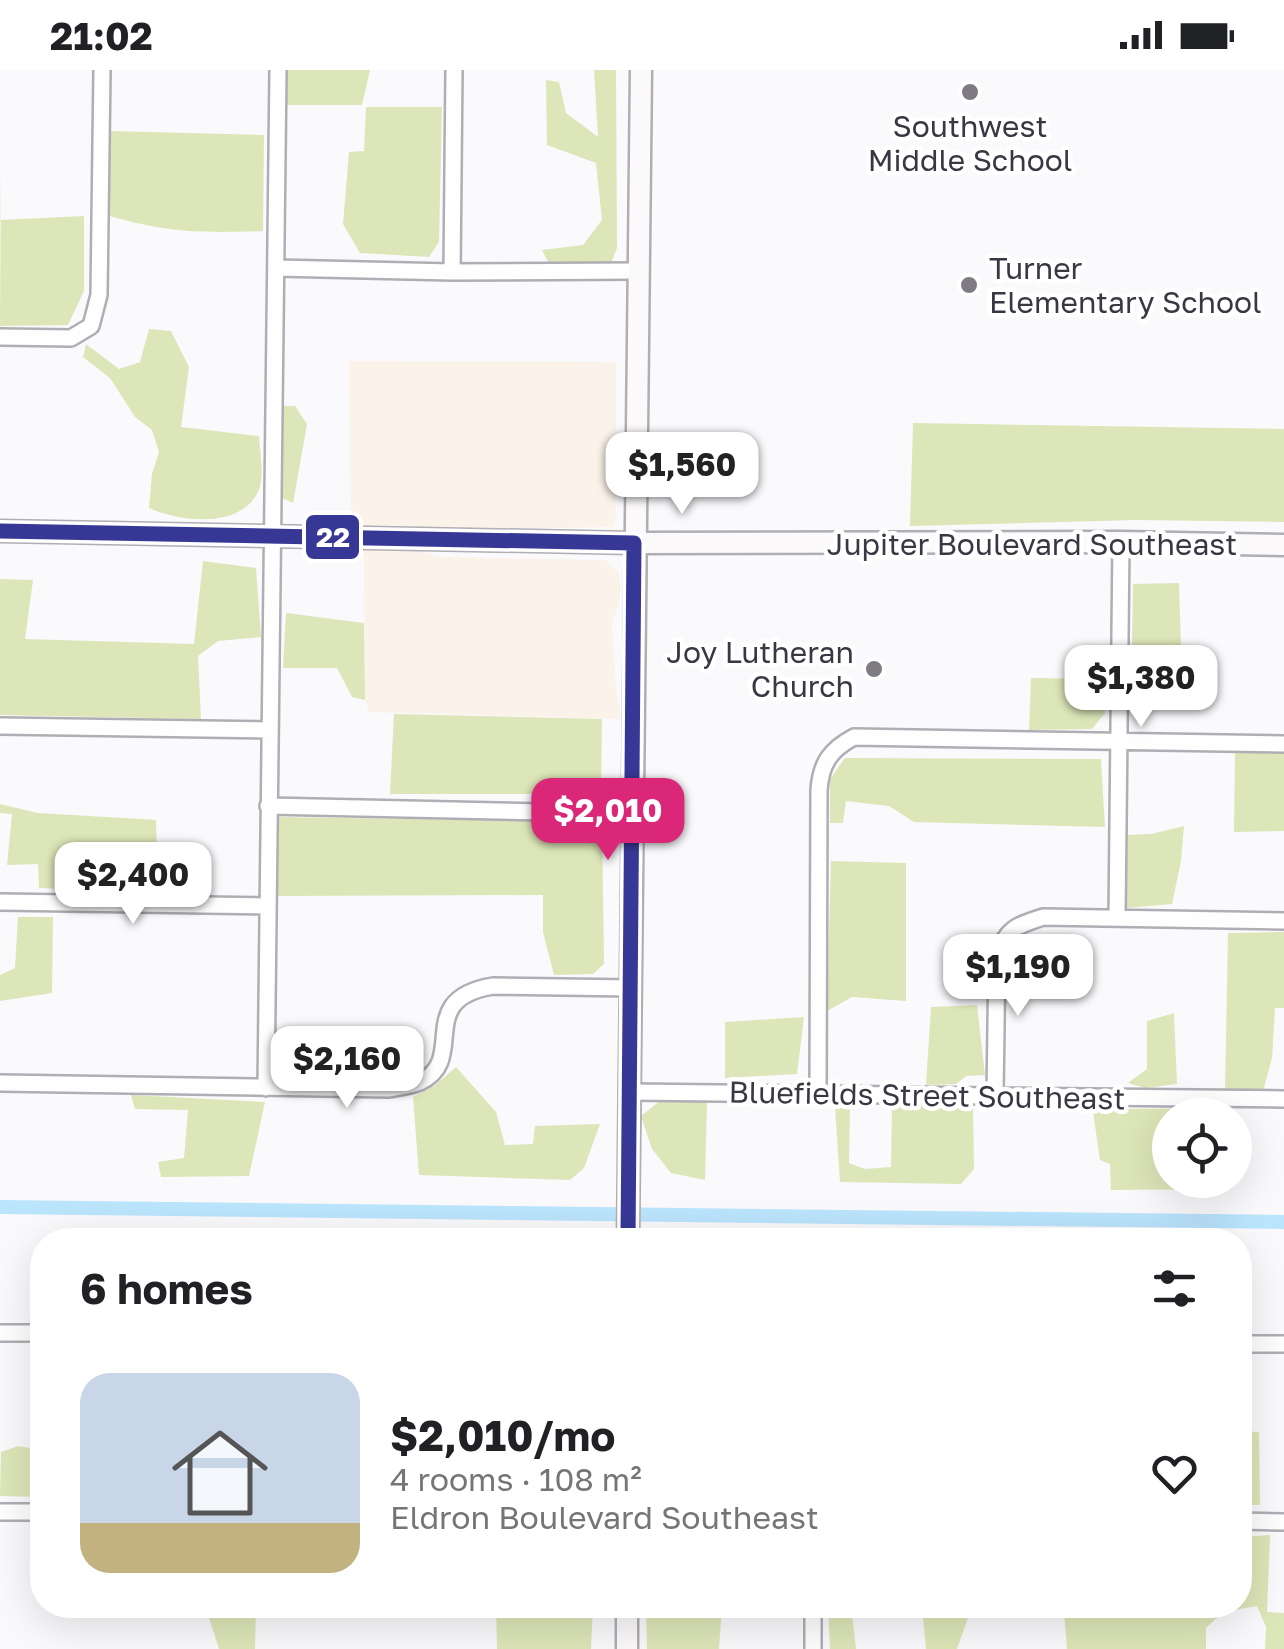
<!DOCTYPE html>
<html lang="en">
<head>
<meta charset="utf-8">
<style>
	:root { --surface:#fff; --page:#f2f2f2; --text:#202124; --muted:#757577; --accent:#db2777 }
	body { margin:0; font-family:"Golos Text",sans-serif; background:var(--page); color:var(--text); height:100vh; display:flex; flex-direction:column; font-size:38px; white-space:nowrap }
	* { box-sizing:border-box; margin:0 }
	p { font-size:32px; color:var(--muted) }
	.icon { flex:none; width:55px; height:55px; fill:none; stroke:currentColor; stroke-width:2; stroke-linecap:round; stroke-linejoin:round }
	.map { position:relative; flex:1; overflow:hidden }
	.panel { position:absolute; left:30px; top:1158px; width:1222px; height:390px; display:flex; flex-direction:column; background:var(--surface); border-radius:40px; box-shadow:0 10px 40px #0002 }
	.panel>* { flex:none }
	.fabs { position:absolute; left:1152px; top:1028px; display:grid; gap:20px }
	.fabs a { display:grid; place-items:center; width:100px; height:100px; border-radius:50%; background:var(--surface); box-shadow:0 10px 40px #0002; font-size:50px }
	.price { position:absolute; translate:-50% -85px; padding:0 22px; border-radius:20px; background:#fff; color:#222; font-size:32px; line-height:65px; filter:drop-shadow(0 2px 5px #0008) }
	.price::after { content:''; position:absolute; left:50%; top:60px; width:30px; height:22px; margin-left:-15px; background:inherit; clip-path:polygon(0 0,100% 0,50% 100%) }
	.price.selected { background:var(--accent); color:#fff }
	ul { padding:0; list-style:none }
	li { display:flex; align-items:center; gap:30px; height:250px; padding:0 50px }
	li span { display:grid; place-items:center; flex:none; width:280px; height:200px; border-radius:30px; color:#555 }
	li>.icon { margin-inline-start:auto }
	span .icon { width:120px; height:120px; fill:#fffc; stroke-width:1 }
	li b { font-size:42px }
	h2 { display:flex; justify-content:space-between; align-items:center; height:120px; padding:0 50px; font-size:42px }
	.status { display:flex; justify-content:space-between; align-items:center; height:70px; padding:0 50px; background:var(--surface); direction:ltr }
	.status svg { height:28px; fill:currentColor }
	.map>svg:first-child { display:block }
	.commercial { fill:#fbf2e9 }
	.green { fill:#dde6b8 }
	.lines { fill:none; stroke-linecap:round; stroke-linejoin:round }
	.canal { stroke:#bbe4fd; stroke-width:14 }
	.street-casing { stroke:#b0aeb4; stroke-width:20 }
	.secondary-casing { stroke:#b0aeb4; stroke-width:25 }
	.street { stroke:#fefeff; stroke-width:15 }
	.secondary { stroke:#fcf9fa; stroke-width:20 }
	.bus-1-casing { stroke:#fff; stroke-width:22 }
	.bus-1 { stroke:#373896; stroke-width:15 }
	.poi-dot { fill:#7e7b83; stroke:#fff; stroke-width:4 }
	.labels { text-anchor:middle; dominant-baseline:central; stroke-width:9; stroke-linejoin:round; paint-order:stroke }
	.poi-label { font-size:30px; fill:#3b3742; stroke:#fff }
	.street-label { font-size:30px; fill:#3b3742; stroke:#fff }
	.line-badge { stroke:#fff; stroke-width:4 }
	.badge-label { font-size:28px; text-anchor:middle; font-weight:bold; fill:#fff }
</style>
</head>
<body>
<div class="status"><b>21:02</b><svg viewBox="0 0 49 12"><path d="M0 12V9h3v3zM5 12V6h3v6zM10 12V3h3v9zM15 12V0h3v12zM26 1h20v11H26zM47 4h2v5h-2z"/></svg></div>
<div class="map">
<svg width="1284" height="1579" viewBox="0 0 1284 1579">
	<rect width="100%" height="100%" fill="#faf9fc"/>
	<path class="commercial" d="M349,291l267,1v154l-3,11 -262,4z
		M364,476h35l42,11 164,3 13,12 3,12 -1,15 -8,25 4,67 6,28 -253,-7 -4,-12z"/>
	<path class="green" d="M287,0h83l-8,35h-76z
		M594,0h22l1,178 -6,15 -62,1 -7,-14 41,-5 19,-25 -6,-57 -49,-18 -1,-65 13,2 7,31 32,24z
		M366,37h76l-3,135 -10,15 -69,-4 -17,-29 6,-72 15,-1z
		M110,61l154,4 -1,96c-60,2 -95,2 -153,-15z
		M1,94v56l83,-4v75l-16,34 -68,1z
		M149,259l22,2 18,36 -8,60 78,9c1,16 6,42 -1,56 -18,37 -78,30 -109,16l3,-34 7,-22 -7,-22 -17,-13 -25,-39 -27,-21 3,-13 33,25 21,-7z
		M281,336h14l12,18 -14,79 -13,-6z
		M913,353l371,6v93l-148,-2 -226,6z
		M203,491l53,7 5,69 -43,4 -20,15 3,63 -201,-4v-136l33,1 -8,59 169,5z
		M1179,513l2,65 -49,2 1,-66z
		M286,543l78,10 1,77 -13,-3 -15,-29h-54z
		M1031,608l75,1 -1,34 -13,16 -63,1z
		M394,644l208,5 -1,75h-211z
		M1235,683h49v78l-50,1z
		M845,688l256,1 4,68 -191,-5 -25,-16 -43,-5 -3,22h-13v-44z
		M0,734l38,9 118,7 2,73 -119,-5 -1,-24 -31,1 5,-51 -12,-1z
		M276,747l326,5 2,142 -11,10 -39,1 -11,-43v-37l-271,1z
		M1184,756l-3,35 -9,43 -46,4 1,-73 24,-1z
		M831,791l75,2v138l-54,-4 -25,14z
		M18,847h35l-1,76 -52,8v-26l15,-7z
		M1284,862v76h-9l-3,50 -9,33h-38l3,-158z
		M977,935l8,70 -19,1 -10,8 -30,1 5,-78z
		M1174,943l3,71 -32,4 -17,-5 19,-14v-48z
		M804,947l-7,57 -72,4v-56z
		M456,997l40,45 9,33 28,-1 2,-18 65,-2 -16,44 -14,12 -151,-5 -6,-78 21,-11z
		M131,1025l134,7 -16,74 -88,1 -3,-15 26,-4 4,-48 -53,-1z
		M660,1031h47l-2,79 -34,-7 -19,-24 -11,-33z
		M892,1035l81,2 1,62 -13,15 -121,-2 -5,-76h15l-1,57 16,6 26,-2z
		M1232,1038v7h-62v65h63l-1,9 -121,1 -1,-26 -10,-4 -7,-48 17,-3z
		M1240,1361l19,1 1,73h-20z
		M18,1376l24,4v47l-42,-1 1,-44z
		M1270,1465l-3,77 17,1v36h-19l1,-22 -9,-21 -34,6 -17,16v21h-139l-3,-38 72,-2 1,-4h31l1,6h40l4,-6h27v-68z
		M205,1535h84l-33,2 -1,42h-36z
		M496,1535h97l-2,44h-94z
		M646,1535h76l-3,44h-72z
		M828,1535h23l5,44h-26z
		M922,1535h48l1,4 -14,40h-31z"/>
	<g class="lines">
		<path class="canal" d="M0,1137l1284,15"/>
		<defs>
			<path id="street" d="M276,198l176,4 187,-1
				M452,202l2,-202
				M0,267l71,1 20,-12 8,-31 3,-225
				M0,656l270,4
				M268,736l366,8
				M0,832l266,4
				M1117,848l4,-376
				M0,1013l389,6c9,-2 22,-3 31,-7 49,-23 -7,-83 73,-96l139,2
				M266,1018l12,-1018
				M630,1022l654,7
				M818,1024l1,-304c2,-27 11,-40 35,-53l430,7
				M995,1025l2,-140c10,-27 19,-29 46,-38l241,4
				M0,1263h42
				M1240,1274h44
				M0,1442h42
				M1240,1451l44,1
				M813,1579v-44"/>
			<path id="secondary" d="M0,461l634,12 487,-1 163,3
				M628,1170l13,-1170
				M627,1579v-44"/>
		</defs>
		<use href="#street" class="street-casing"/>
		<use href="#secondary" class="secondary-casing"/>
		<use href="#street" class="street"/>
		<use href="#secondary" class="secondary"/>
		<defs>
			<path id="bus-1" d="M0,461l634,12 -6,697"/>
		</defs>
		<use href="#bus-1" class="bus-1-casing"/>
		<use href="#bus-1" class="bus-1"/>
	</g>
	<g class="poi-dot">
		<circle cx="970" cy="22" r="10"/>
		<circle cx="969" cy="215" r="10"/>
		<circle cx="874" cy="599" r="10"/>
	</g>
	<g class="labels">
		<g class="poi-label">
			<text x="970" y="56">Southwest<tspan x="970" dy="34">Middle School</tspan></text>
			<text x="989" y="198" text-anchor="start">Turner<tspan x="989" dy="34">Elementary School</tspan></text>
			<text x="854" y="582" text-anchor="end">Joy Lutheran<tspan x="854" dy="34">Church</tspan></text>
		</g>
		<g class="street-label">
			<text x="1032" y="474">Jupiter Boulevard Southeast</text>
			<text transform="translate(927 1025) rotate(1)">Bluefields Street Southeast</text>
		</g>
	</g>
	<rect class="line-badge" x="304" y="443" width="57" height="48" rx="10" fill="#373896"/>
	<g class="badge-label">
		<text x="333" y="477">22</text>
	</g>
</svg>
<div class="fabs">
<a><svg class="icon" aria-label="locate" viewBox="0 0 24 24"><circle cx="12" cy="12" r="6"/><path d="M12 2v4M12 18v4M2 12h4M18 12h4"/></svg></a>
</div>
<b class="price" style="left:682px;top:447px">$1,560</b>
<b class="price" style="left:1141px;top:660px">$1,380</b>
<b class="price selected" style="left:608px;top:793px">$2,010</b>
<b class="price" style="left:133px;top:857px">$2,400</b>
<b class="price" style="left:1018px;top:949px">$1,190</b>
<b class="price" style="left:347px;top:1041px">$2,160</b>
<section class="panel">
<h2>6 homes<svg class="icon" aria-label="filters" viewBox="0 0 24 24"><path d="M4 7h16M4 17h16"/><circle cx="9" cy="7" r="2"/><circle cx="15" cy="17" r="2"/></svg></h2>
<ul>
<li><span style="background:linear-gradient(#c9d6e8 75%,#c2b280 0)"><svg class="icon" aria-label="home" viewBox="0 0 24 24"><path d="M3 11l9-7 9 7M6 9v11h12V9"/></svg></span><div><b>$2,010/mo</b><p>4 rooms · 108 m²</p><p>Eldron Boulevard Southeast</p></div><svg class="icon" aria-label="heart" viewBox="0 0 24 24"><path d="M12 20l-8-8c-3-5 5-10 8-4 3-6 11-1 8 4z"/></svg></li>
</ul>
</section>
</div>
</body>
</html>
